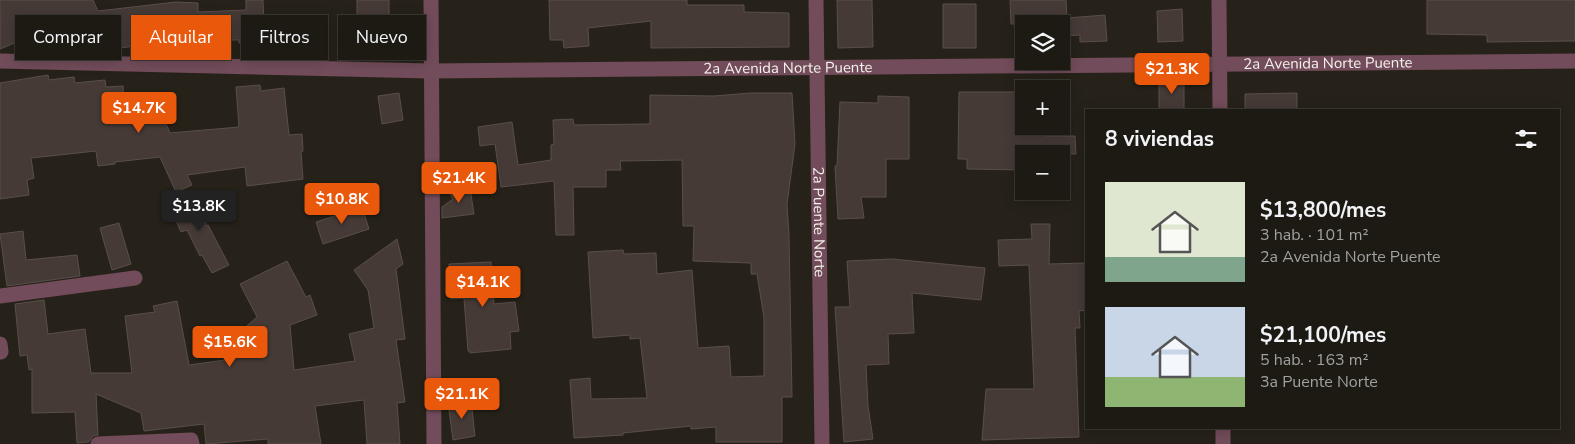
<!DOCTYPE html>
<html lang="es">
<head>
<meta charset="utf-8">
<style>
	:root { --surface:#1c1a13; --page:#292721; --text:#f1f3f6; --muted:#a0a1a0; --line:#3a3833; --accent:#ea580c }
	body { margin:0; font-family:"Nunito Sans",sans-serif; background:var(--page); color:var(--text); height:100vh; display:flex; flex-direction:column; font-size:19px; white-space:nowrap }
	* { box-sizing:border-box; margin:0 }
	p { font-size:16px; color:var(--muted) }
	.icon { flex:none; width:28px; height:28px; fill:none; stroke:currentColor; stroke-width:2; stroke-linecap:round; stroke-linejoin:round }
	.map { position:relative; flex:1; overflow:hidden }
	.drawer { position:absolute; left:1085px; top:109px; width:475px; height:320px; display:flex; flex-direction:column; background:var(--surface); border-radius:0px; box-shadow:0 2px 12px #0003,0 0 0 1px var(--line) }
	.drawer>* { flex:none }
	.hud { position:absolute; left:15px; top:15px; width:475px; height:45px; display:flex; gap:10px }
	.buttons { position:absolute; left:1015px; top:15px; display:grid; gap:10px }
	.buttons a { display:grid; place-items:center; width:55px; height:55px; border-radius:0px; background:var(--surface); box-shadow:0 2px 12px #0003,0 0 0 1px var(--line); font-size:25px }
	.price { position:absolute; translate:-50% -42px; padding:0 11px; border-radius:5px; background:var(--accent); color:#fff; font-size:16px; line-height:32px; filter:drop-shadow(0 1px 2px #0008) }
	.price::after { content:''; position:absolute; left:50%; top:30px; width:15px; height:11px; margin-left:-8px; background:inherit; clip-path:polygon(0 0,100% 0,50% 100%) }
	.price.active { background:#222; color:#fff }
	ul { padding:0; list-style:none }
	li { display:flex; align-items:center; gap:15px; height:125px; padding:0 20px }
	li span { display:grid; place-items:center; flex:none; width:140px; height:100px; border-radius:0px; color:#555 }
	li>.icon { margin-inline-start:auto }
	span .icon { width:60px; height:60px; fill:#fffc; stroke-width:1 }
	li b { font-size:21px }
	h2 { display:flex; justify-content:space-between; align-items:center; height:60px; padding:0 20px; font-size:21px }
	.tag { padding:0 18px; border-radius:0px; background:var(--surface); box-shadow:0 2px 12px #0003,0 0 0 1px var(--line); font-size:18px; line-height:45px }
	.tag.active { background:var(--accent); color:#fff }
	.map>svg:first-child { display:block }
	.building { fill:#453a36; stroke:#5a4e4a }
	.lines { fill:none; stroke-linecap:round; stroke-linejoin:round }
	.street { stroke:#724c5a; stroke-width:15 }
	.labels { text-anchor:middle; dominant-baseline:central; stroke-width:4; stroke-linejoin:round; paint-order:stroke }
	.street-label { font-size:15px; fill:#f4f2ec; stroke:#262219 }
</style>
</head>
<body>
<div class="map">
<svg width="1575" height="444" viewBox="0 0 1575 444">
	<rect width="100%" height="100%" fill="#262219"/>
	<path class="building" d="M0,0h93l5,11 78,-9 22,1v9l48,-2v-10h17l1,24h-3v18l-22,1v-3h-21l-54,2 -58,8 -7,-34 -58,22 -2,-5 -39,16z
		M357,0h32v31h-32z
		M549,0h138v5h57v7l45,1v34l-138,1v-27l-63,7 1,18 -25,2 -1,-8h-13z
		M837,0h35l1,47 -35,1z
		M1010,0h56l1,18 38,-3 2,26 -27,1v-7l-19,1v-12h-50z
		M1427,0h148v41l-88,1v-7l-60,-1z
		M943,4h33v44h-33z
		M1182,9l1,32 -25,1 -1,-31z
		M48,75l1,5 25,-3 1,6 30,-3 1,7 17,-1 2,30 32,-13 13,30 69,-6 -3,-40 24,-2 1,6 23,-3 5,47 13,-1 1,17 -2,1 2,27 -56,7 -2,-19 -58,8 5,10 -16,7 -16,-35 -45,5v2l-17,2 -2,-15 -65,7 3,20 -7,2 2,15 -29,4v-116z
		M1184,80v30h-25v-29z
		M959,92h65v34h22v10h29l1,18h-52v16l-57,-1v-10h-9z
		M399,93l4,27 -21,4 -4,-28z
		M751,93h41l3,51 -8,60 2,31 3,162h-10v45h-66v-15l-25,2v-3l-68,7v2l-49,3 -4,-58 20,-2 1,21 56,-1 -7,-60 -10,1v-4l-37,3 -5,-86 35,-2 1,4 32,-1 1,21 35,-4 6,78 31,-2 2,31 33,-1v-58l-7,-44h-6v-11l-58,-2 1,-35h-11l-1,-66 -62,1 1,9h-15v17h-33l1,48h-18l-2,-54 -53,6 -6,-43 -15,2 -2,-19 34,-5 6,43 33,-5v-15l3,-1 -1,-24 20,-1 1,6 76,-1v-29l64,1z
		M1297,93v17h-52v-16z
		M878,96l31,1v62h-23v38h-25l3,21 -26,1 -3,-53h2l3,-64 38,1z
		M470,188l4,26 -32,4v-11l11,-8 -5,-8z
		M193,194l14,32 1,-1 21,40 -17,8 -10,-18 -2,1 -13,-26 -6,2 -12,-28z
		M362,207l7,22 -46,15 -7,-22z
		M119,223l12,41 -19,6 -12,-42z
		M1031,224h19l-1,40 37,-1v47l-7,1 1,17h-5l4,109 -97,3 4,-51h48l-5,-124 -30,1 -1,-26 34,-1z
		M23,231l3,29 51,-5 3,21 -73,10 -7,-52z
		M397,239l6,25 -7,5 9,70 -9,1 9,62 -8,1 3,41h-33l-3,-44 -49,6 6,38h-53v-5l-62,5 -2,-20 -60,7 -3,-18 -45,-19 2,41 -5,1 -4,6 -12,1 -2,-31 -43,1v-44l-3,1 -2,-15 -7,1 -5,-52 29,-4 4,34 37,-5 6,44h41l-7,-57 30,-4 -2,-6 24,-5 12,64 36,-5 -1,-7 29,-5 -13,-16 17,-15 -17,-33 47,-23 19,36 4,-2 7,20 -27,10 4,45 61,-9 -6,-27 25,-6 -6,-38 -14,-20z
		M892,259l93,9 -4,32 -69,-7 2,40 -26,1 1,30 -23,1 2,41 5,33 -29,3 -9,-135h15l-3,-46z
		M491,262l3,42 21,-2 4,29 -9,1 1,17 -41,4v-2h-2l-4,-53 -13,1 -2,-35z
		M471,400l4,36 -22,4 -5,-37z"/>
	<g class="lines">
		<g class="street">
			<path d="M431,0l3,444"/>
			<path id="s1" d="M816,0l6,444"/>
			<path d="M1219,0l1,110"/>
			<path id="s2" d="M0,61l431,10 1144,-10"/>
			<path d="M0,296l135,-18"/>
			<path d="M0,344l1,8"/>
			<path d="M1223,428v16"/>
			<path d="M98,444l93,-4 1,4"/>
		</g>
	</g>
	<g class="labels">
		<g class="street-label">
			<text stroke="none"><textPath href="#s2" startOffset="1328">2a Avenida Norte Puente</textPath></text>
			<text stroke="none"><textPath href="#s2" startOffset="788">2a Avenida Norte Puente</textPath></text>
			<text stroke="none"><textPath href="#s1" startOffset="222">2a Puente Norte</textPath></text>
		</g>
	</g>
</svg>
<div class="buttons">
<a><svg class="icon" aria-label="layers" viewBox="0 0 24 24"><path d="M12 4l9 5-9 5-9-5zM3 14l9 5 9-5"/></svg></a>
<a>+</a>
<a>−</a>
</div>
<b class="price" style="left:1172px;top:95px">$21.3K</b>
<b class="price" style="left:139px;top:134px">$14.7K</b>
<b class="price" style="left:459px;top:204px">$21.4K</b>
<b class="price" style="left:342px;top:225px">$10.8K</b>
<b class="price active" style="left:199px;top:232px">$13.8K</b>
<b class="price" style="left:483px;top:308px">$14.1K</b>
<b class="price" style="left:230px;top:368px">$15.6K</b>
<b class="price" style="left:462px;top:420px">$21.1K</b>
<div class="hud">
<a class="tag">Comprar</a>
<a class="tag active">Alquilar</a>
<a class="tag">Filtros</a>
<a class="tag">Nuevo</a>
</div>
<section class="drawer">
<h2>8 viviendas<svg class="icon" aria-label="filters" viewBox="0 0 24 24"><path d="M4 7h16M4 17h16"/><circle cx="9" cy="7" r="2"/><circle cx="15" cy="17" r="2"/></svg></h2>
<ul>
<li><span style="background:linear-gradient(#dfe7d0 75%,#7fa58c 0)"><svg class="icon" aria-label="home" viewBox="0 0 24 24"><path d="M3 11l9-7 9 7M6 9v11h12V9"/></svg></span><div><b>$13,800/mes</b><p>3 hab. · 101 m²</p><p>2a Avenida Norte Puente</p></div></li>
<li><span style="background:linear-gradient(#c9d6e8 70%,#8fb573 0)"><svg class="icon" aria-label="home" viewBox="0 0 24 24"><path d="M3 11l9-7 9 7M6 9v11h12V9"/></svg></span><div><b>$21,100/mes</b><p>5 hab. · 163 m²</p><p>3a Puente Norte</p></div></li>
</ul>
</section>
</div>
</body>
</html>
